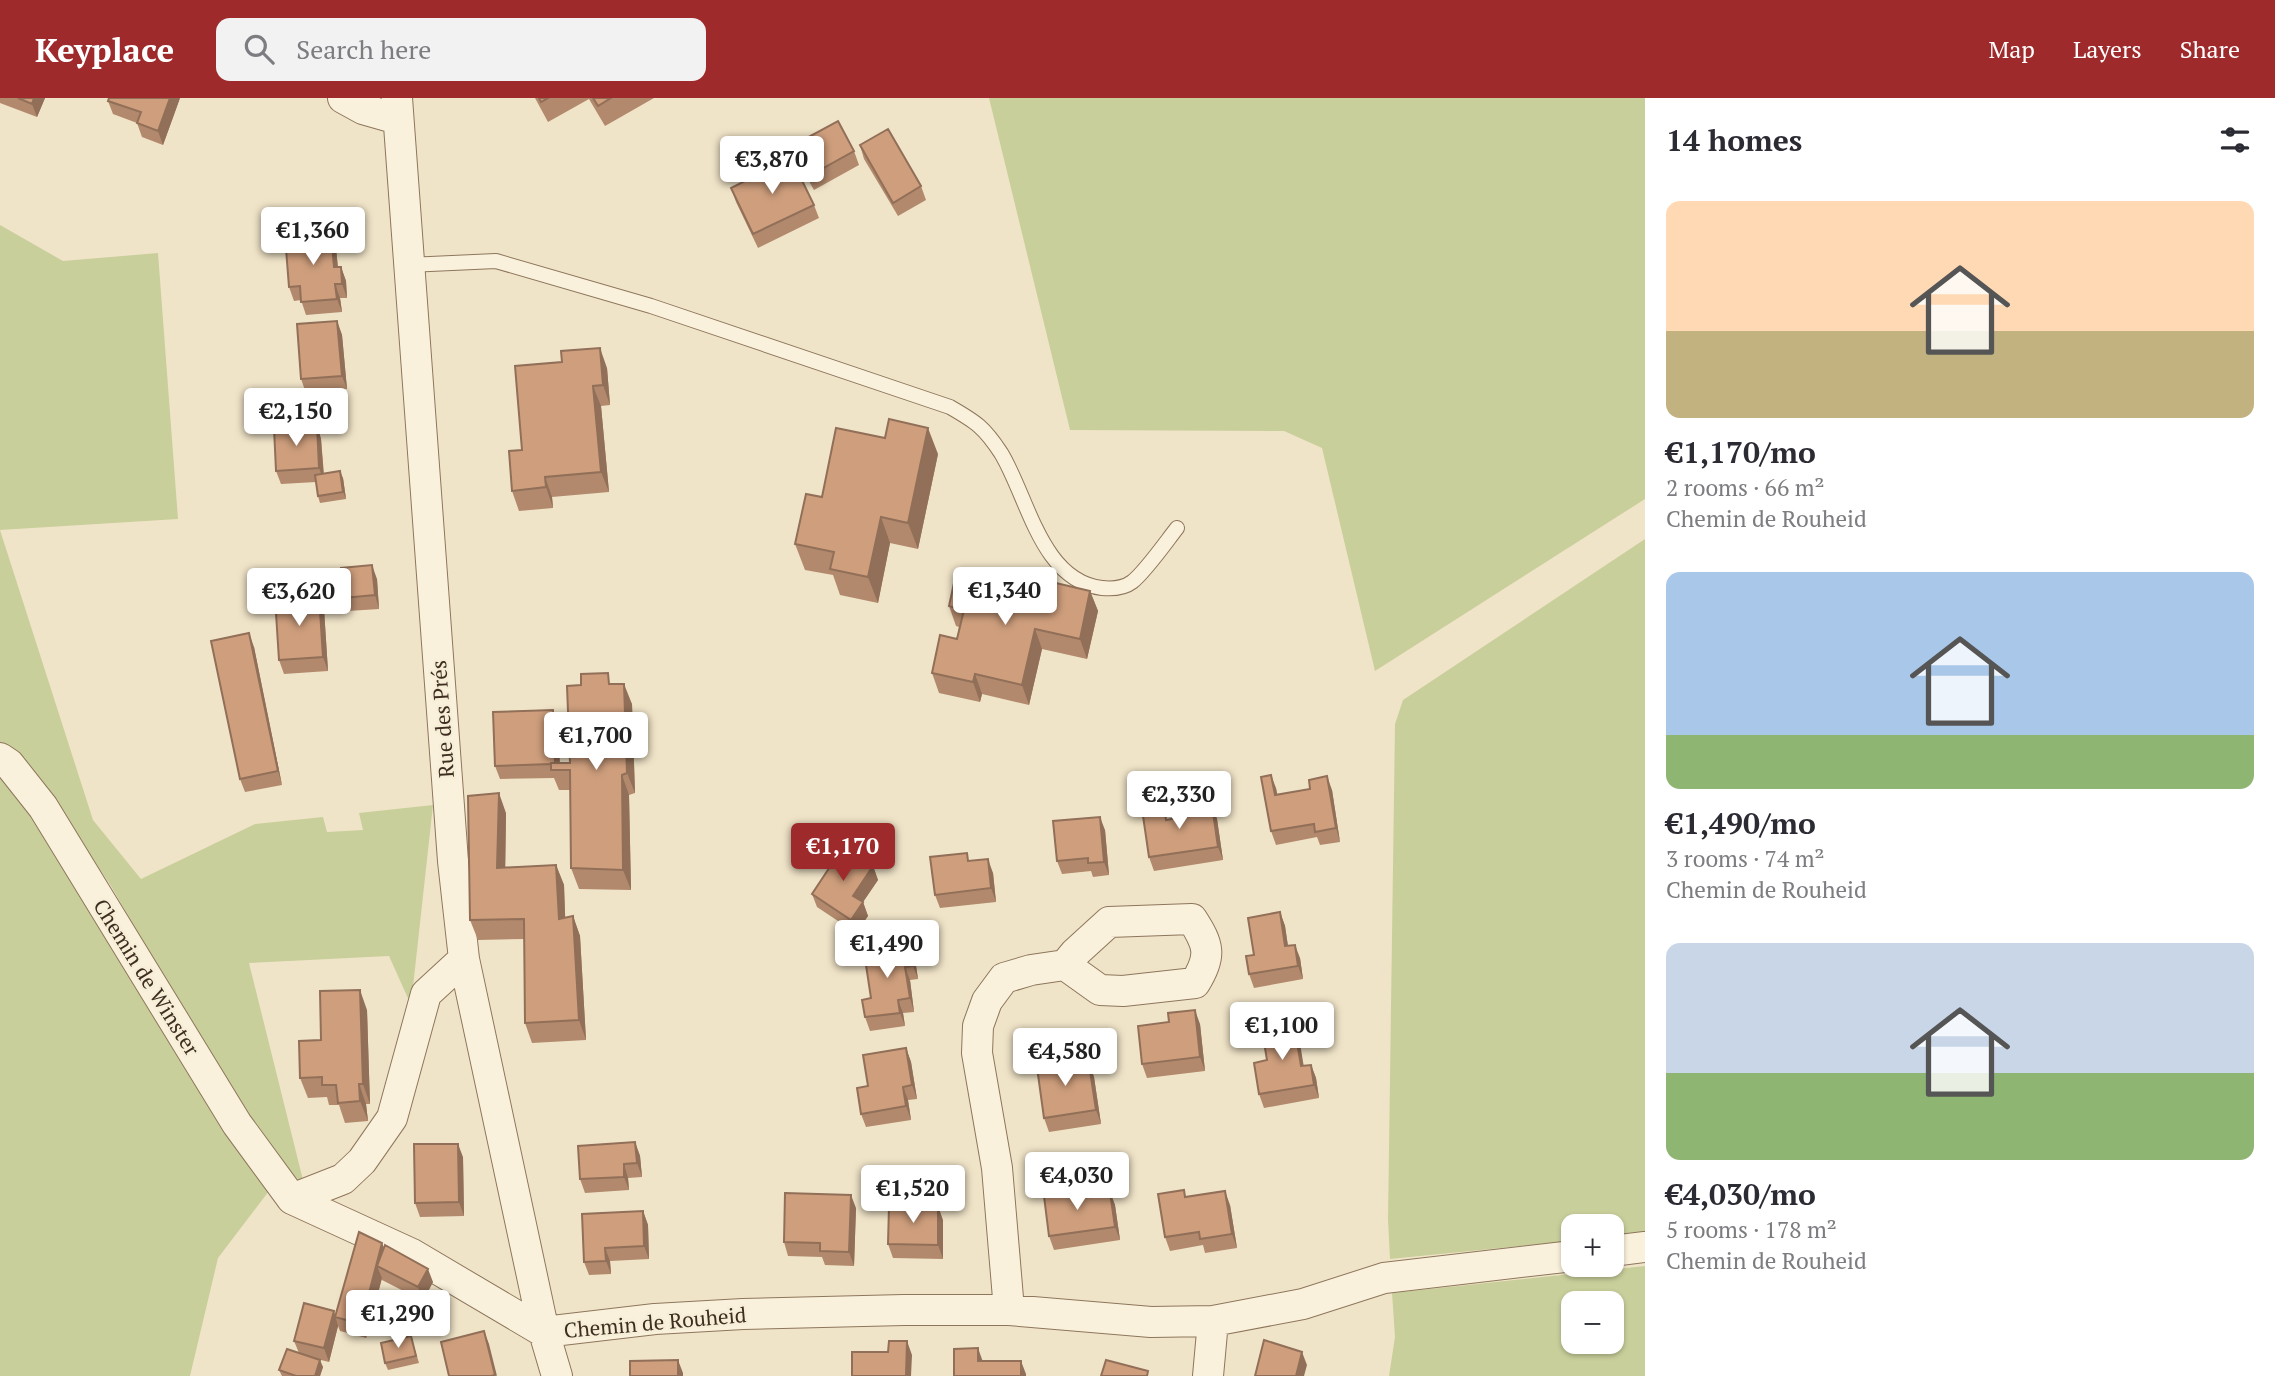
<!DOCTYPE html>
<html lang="en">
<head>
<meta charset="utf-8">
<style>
	:root { --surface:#fff; --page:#f2f2f3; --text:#2b2b33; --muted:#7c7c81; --accent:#9e2a2b }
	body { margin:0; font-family:"PT Serif",serif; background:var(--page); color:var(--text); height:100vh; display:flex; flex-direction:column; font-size:26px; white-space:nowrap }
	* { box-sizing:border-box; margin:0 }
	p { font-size:23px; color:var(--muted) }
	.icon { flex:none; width:38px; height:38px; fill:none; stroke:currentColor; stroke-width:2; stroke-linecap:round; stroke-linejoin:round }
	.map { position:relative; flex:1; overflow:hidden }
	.details { display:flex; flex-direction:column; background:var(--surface); width:630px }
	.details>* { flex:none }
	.controls { position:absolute; left:1561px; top:1116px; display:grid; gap:14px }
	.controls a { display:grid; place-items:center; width:63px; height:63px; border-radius:14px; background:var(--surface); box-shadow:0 2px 5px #0004; font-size:35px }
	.price { position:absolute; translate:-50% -60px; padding:0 16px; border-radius:7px; background:#fff; color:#222; font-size:23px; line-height:46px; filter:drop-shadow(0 2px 4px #0008) }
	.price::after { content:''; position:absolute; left:50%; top:42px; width:21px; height:16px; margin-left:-10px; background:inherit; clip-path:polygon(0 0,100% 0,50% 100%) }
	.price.current { background:var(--accent); color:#fff }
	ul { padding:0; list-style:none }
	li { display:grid; align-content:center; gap:14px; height:371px; padding:0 21px }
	li span { display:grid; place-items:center; height:217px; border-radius:14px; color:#555 }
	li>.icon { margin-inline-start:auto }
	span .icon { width:126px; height:126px; fill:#fffc; stroke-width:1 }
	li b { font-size:30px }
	h2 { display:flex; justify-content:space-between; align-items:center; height:84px; padding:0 21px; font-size:30px }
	header { display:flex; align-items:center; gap:42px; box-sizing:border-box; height:98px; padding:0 35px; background:var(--accent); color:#fff }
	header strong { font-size:33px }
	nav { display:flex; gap:38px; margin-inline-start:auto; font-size:24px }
	.search { width:490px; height:63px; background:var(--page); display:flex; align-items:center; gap:18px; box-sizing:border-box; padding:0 24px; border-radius:14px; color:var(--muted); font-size:26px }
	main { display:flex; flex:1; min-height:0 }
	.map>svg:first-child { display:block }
	.green { fill:#c9cf9b; fill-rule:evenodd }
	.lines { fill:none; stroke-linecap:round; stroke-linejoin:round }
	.lane-casing { stroke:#8d765c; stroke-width:16 }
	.street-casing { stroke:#8d765c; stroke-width:32 }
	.lane { stroke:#faf1dc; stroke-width:14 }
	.street { stroke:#faf1dc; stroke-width:30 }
	.wall { fill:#b2896c }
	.shaded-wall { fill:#916f58 }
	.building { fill:#cf9f7d; stroke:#916f58; stroke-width:2 }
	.labels { text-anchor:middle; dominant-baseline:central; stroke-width:5; stroke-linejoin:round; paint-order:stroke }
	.street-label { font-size:21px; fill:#3d2e20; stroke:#f7eed8 }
</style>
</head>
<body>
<header>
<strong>Keyplace</strong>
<div class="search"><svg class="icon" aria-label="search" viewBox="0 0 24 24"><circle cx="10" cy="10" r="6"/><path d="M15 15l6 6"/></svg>Search here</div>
<nav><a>Map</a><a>Layers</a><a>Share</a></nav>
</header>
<main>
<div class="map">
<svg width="1645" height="1278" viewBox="0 0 1645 1278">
	<rect width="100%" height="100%" fill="#f0e4c8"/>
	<path class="green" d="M989,0h656v401l-270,172 -53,-223 -38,-17 -214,-1z
		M0,127l63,36 95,-8 20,266 -178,11 93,290 48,59 114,-55 68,-7 4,15 36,-2 -4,-17 74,-8 -22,200 -22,-49 -140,7 55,221 -23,-19 -73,-109 -97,-170 -82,-121 -29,-20z
		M1645,441v695l-33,4v-11h-39v14l-183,18 -2,-39 7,-496 8,-24z
		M0,672l50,60 219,361 -51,67 -28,118h-190z
		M1645,1168v110h-256l6,-39 -3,-44zM1573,1206h39v38h-39z"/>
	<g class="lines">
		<defs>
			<path id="lane" d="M408,167l88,-4 155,45 299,101c26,15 34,20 51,46 27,44 40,128 101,135 10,1 22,0 30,-6 13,-10 34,-40 45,-54"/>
			<path id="street" d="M343,0l20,11 35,10
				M397,0l56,763 11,98 80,373 13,44
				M0,660l9,6 34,43 194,317 55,75 120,55 132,78 111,-13 88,-5 161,-4h105l142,12 62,-1 90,-17 81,-26 189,-22
				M1192,821c17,26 20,37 3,64l-72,8 -23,-1 -35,-25 10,-12 34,-31z
				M292,1101l51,-20 19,-18 30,-43 34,-124 38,-35
				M1612,1153l33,-4
				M1009,1212l-12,-142 -20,-115 1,-27 9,-25 17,-23 27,-8 34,-5
				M1208,1278l5,-55"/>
		</defs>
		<use href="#lane" class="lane-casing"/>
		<use href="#street" class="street-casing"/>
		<use href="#lane" class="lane"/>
		<use href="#street" class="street"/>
	</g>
	<path class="wall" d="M0,0h45l-8,19 -37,-14z
		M180,0l-17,47 -21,-8 -5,-14 -24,-9 -5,-13z
		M535,0h119l-49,28 -16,-27 -41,23z
		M860,47l61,41 5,14 -28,16 -34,-57z
		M792,48l62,5 5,14 -45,25 -17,-30z
		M731,90l83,17 5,13 -61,30 -22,-46z
		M331,136l5,14 2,19h3l5,14 1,17h-7l2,14 -36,3 -5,-15 -7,1 -5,-14z
		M337,223l5,14 5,54 -41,4 -5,-14z
		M562,264l45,6 3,37 -9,1 8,86 -57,5 1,11 -34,3 -7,-20 10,-41z
		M317,327l4,14 3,35 19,4 3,21 -26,4 -2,-7 -2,-14 -35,2 -5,-13z
		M938,356l-20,95 -28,-6 -12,60 -38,-8 -7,-20 -28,-5 -10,-26 27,-47z
		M377,481l2,30 -31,2 -5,-13z
		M1090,493l8,20 -11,48 -45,-10 -13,56 -47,-11 -2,8 -41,-9 -7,-20 25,-34 2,-12 -3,-1 -7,-20 92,-13z
		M319,497l5,14 4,62 -44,3 -5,-14z
		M254,549l28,138 -37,7 -5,-13z
		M612,586l20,20 3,89 -6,2 2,95 -52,-1 -8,-21 -1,-78h-11l-5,-12 -54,1 -5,-13 58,-56 5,14 2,39h10z
		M1276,690l1,6 55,-4 8,52 -20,3 -3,-8 -41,8 -5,-14z
		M1212,707l5,14 6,41 -69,11 -5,-14 19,-38 21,-3z
		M506,715l-1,54 51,-2 8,20 1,33 8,-2 7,20 6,104 -54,3 -7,-20v-84l-47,1 -8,-20z
		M1105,732l4,45 -16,2 -2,-6 -29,3 -5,-13z
		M970,763l23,12 3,29 -56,6 -5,-13z
		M873,768l5,14 -15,22 5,14 -12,17 -39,-26 -5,-13z
		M1280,814l5,14 3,20 12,12 3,21 -49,9 -5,-14 5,-19z
		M864,854l51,7 3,20 -8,1 4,32 -11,1 2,13 -35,5 -5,-14 6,-19z
		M367,912l3,94h-4l2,17 -23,2 -6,-18h-10l-2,-8 -19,1 -8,-20 21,-38z
		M1200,926l5,47 -58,7 -5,-14z
		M1298,933l5,35 8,-1 5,13 3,20 -55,10 -5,-14 8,-34z
		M906,950l5,14 6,37 -9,1 3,20 -45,7 -5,-13 7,-28z
		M1089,966l5,13 7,47 -52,8 -5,-14 17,-50z
		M635,1044l5,14 2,21 -14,1 1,12 -44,3 -5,-14z
		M463,1059l1,59 -44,1 -5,-14z
		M1110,1094l5,13 5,35 -66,10 -5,-14z
		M1186,1099l44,8 7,43 -32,5 -2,-8 -33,6 -5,-14z
		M856,1110l-2,58 -29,-1 -3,-8 -34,-1 -4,-14z
		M643,1113l5,14 1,34 -39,2 1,13 -22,1 -5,-13z
		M943,1122v39l-50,-1 -5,-14z
		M384,1149l49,35 -10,19 -41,-21v-2l-16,60 -26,-7 -2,-5 -9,36 -16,-4 10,9 -3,9h-38l-3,-6 20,-17 -5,-12 41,-25z
		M411,1238l8,27 -31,7 -3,-7z"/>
	<path class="shaded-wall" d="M34,0h11l-8,19 -5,-13z
		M170,0h10l-17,47 -5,-14z
		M331,136l5,14 3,33 -5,-14z
		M341,169l5,14 1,17 -5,-14z
		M335,186l5,14 2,14 -5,-13z
		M337,223l5,14 5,54 -5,-13z
		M600,250l7,20 3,37 -7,-20z
		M593,288l8,20 8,86 -8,-20z
		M317,327l4,14 3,42 -5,-13z
		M928,330l10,26 -20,95 -10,-26z
		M340,373l3,7 3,21 -3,-7z
		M545,379l7,20 1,11 -7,-21z
		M881,419l9,26 -12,60 -10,-26z
		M372,467l5,14 2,30 -4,-14z
		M1090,493l8,20 -11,48 -7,-20z
		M319,497l5,14 4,62 -5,-14z
		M1035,531l7,20 -13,56 -7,-20z
		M249,535l5,14 28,138 -4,-14z
		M975,576l7,20 -2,8 -7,-20z
		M624,586l8,20 3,89 -8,-20z
		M553,612l5,14 2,46 -5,-6z
		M622,677l7,20 2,95 -8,-20z
		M1271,677l5,13 4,21 -5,-14z
		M1327,678l5,14 8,52 -4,-14z
		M499,695l7,20 -1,75 -8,-20z
		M1212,707l5,14 6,41 -5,-13z
		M1100,719l5,13 4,45 -5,-13z
		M988,761l5,14 3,29 -5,-14z
		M556,767l8,20 2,54 -7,-20z
		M873,768l5,14 -15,22 5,14 -12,17 -5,-13 2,-24z
		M1280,814l5,14 5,34 -5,-14z
		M573,818l7,20 6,104 -7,-20z
		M910,847l5,14 3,20 -5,-13z
		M1295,847l5,13 3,21 -5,-13z
		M905,869l5,13 4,32 -4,-14z
		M360,892l7,20 3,94 -7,-20z
		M898,902l5,13 2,13 -5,-13z
		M1195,912l5,14 5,47 -5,-14z
		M1293,920l5,13 8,49 -5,-14z
		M906,950l5,14 6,37 -5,-14z
		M1089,966l5,13 7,47 -5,-14z
		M1311,967l5,13 3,20 -5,-13z
		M359,986l7,20 2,17 -8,-20z
		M903,989l5,13 3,20 -5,-14z
		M635,1044l5,14 2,21 -5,-14z
		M458,1046l5,13 1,59 -5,-14z
		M624,1066l4,14 1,12 -5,-13z
		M1225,1093l5,14 7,43 -5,-14z
		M1110,1094l5,13 5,35 -5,-13z
		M851,1097l5,13 -2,58 -5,-14z
		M938,1108l5,14v39l-5,-14z
		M643,1113l5,14 1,34 -5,-13z
		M382,1145l5,13 -10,10 5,12 -16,60 -5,-14z
		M605,1150l5,13 1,13 -5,-13z
		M428,1171l5,13 -10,19 -5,-14z
		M334,1213l4,15 -9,36 -5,-14z
		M484,1233l5,13 8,32 -2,-1z
		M907,1243l5,14 -1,21h-5z
		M978,1250l5,14 -5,-1z
		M1302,1254l5,13 -3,11h-8z
		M320,1262l3,7 -3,9h-5z
		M678,1262l5,13v3h-5z
		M1021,1263l5,13v2h-5z"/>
	<path class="building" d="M18,0h16l-2,6z
		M109,0h61l-12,33 -21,-8 4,-11 -33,-11z
		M539,0h9l-7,4z
		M593,0h18l-13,8z
		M838,23l16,30 -45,25 -17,-30z
		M888,31l33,57 -28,17 -33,-58z
		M791,60l23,47 -61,29 -22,-46z
		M331,136l3,33h7l1,17h-7l2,15 -36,3 -1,-16 -11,1 -4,-51z
		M337,223l5,55 -41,3 -4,-55z
		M600,250l3,37 -10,1 8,86 -56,5 1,10 -34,4 -3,-40 13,-1 -7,-84 47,-4 -1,-11z
		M889,321l39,9 -20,95 -27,-6 -13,60 -38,-8 4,-17 -39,-8 11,-50 16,3 14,-69 49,10z
		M317,327l2,43 -43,3 -2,-43z
		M340,373l3,21 -25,4 -3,-21z
		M372,467l3,30 -32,3 -2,-30z
		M956,476l85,19 2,-13 47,11 -10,48 -45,-10 -13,56 -47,-11 -2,8 -41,-9 8,-38 17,4 7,-29 -15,-4z
		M319,497l4,62 -44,3 -4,-62z
		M249,535l29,138 -38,8 -29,-138z
		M608,575l1,11h15l3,89 -5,2 1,95 -52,-2 -1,-98h-19v-7h19l-3,-77 14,-1v-11z
		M553,612l2,53h-4v1l-56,2 -2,-54z
		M1271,677l4,20 35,-6 -1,-9 18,-4 9,52 -21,4 -1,-8 -43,7 -10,-54z
		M499,695l-2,75 59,-3 3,54 14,-3 6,104 -54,3 -1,-104 -54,1 -2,-124z
		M1212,707l6,42 -69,10 -7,-48 22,-3 2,14 23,-4 -1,-7z
		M1100,719l4,45 -16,1v-5l-31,3 -4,-40z
		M843,749l30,19 -20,30 10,6 -12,18 -39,-26z
		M967,755l1,8 20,-2 3,29 -56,7 -5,-38z
		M1280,814l5,34 10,-1 3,21 -49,8 -3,-18 8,-1 -6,-37z
		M910,847l3,21 -8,1 5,31 -12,2 2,13 -35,4 -3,-17 9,-2 -7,-46z
		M360,892l3,94h-4l1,17 -22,2 -2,-18h-14v-8l-22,1 -1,-37 22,-1 -1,-49z
		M1195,912l5,47 -58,7 -4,-38 31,-4 -1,-9z
		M1293,920l8,48 10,-1 3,20 -55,9 -5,-31 13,-3 -4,-24 13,-2 -2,-13z
		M906,950l6,37 -9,2 3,19 -45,8 -4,-26 11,-2 -5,-31z
		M1057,959l1,11 31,-4 7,46 -52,8 -8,-58z
		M635,1044l2,21 -13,1v13l-44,2 -2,-33z
		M414,1046h44l1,58 -44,1z
		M1065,1087l1,12 44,-5 5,35 -66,9 -6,-48z
		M1184,1092l1,7 40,-6 7,43 -32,5 -1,-7 -34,5 -7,-43z
		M785,1095l66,2 -2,57 -29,-1v-8l-36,-1z
		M889,1108h49v39l-50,-1z
		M643,1113l1,35 -39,2 1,13 -22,1 -2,-48z
		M359,1134l23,11 -21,81 -26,-7z
		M385,1147l43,24 -10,18 -41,-21z
		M304,1205l30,8 -10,37 -30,-7z
		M484,1233l11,44 -4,1h-42l-8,-34z
		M411,1238l5,20 -31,7 -4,-20z
		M1264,1242l38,12 -6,24h-41z
		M889,1243h18l-1,35h-54v-24h36z
		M978,1250v13h43v15h-67v-27z
		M287,1251l33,11 -5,16h-19l-17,-6z
		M678,1262v16h-48v-15z
		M1106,1262l42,11 -1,5h-46z"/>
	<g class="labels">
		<g class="street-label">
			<text transform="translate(442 621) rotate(-94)">Rue des Prés</text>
			<text transform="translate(147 879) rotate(58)">Chemin de Winster</text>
			<text transform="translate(655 1224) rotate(-5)">Chemin de Rouheid</text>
		</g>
	</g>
</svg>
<div class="controls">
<a>+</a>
<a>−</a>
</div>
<b class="price" style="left:772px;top:98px">€3,870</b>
<b class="price" style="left:313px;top:169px">€1,360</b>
<b class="price" style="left:296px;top:350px">€2,150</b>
<b class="price" style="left:1005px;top:529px">€1,340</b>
<b class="price" style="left:299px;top:530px">€3,620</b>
<b class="price" style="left:596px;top:674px">€1,700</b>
<b class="price" style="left:1179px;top:733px">€2,330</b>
<b class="price current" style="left:843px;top:785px">€1,170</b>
<b class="price" style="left:887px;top:882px">€1,490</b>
<b class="price" style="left:1282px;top:964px">€1,100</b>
<b class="price" style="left:1065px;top:990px">€4,580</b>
<b class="price" style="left:1077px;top:1114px">€4,030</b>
<b class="price" style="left:913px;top:1127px">€1,520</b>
<b class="price" style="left:398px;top:1252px">€1,290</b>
</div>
<section class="details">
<h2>14 homes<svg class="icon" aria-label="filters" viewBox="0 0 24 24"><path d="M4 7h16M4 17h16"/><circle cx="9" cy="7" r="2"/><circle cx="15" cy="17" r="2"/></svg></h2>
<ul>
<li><span style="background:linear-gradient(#ffd9b3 60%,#c2b280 0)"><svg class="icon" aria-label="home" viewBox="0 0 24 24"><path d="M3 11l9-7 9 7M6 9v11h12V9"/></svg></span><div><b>€1,170/mo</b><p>2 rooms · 66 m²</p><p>Chemin de Rouheid</p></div></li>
<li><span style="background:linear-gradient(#a9c7e8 75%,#8fb573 0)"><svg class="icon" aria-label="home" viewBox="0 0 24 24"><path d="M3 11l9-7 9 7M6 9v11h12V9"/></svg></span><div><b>€1,490/mo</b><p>3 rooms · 74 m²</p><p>Chemin de Rouheid</p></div></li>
<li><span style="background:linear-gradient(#c9d6e8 60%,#8fb573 0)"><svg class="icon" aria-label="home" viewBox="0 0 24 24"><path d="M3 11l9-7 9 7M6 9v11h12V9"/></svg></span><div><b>€4,030/mo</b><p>5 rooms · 178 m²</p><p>Chemin de Rouheid</p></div></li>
</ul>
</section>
</main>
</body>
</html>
